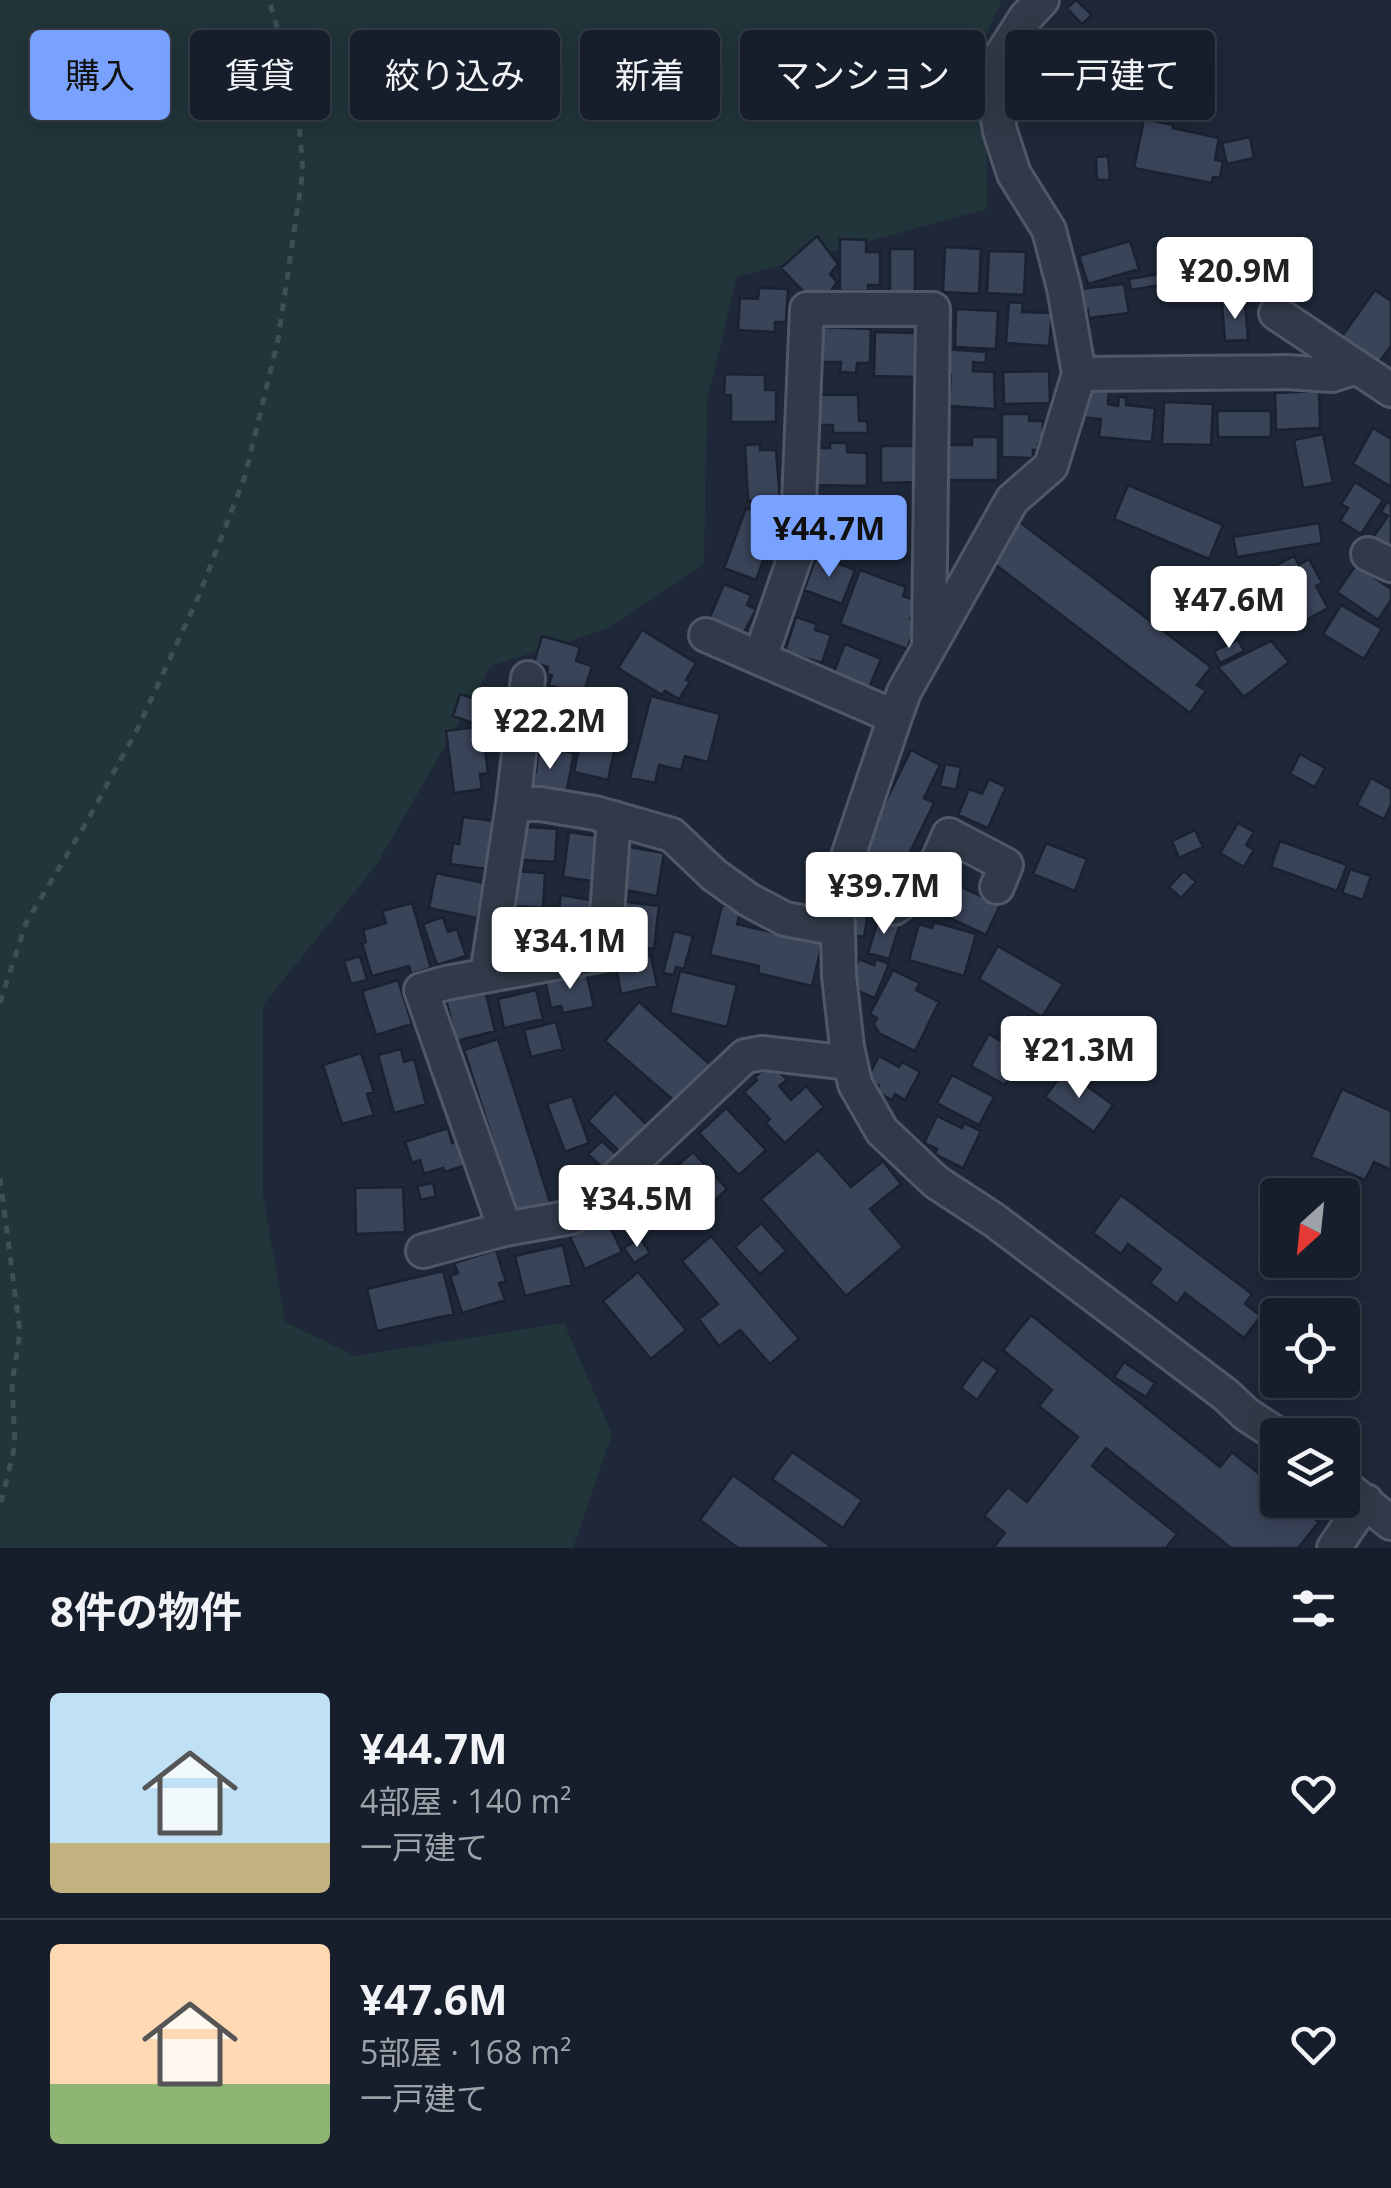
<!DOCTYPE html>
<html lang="ja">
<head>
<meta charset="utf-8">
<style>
	:root { --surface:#171e2b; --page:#202733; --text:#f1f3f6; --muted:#9ea2a9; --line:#363c47; --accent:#79a2ff }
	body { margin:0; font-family:"Open Sans","Noto Sans JP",sans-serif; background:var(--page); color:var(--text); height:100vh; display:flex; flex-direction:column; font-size:38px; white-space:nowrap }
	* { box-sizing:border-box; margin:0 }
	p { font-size:32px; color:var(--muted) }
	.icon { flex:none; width:55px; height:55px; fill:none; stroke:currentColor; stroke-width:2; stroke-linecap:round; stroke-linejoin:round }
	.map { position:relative; height:1548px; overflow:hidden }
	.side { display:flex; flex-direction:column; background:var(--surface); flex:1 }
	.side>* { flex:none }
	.hud { position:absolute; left:30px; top:30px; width:1332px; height:90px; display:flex; gap:20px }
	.needle { width:65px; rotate:207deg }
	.controls { position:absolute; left:1260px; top:1178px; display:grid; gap:20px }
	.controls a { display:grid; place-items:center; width:100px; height:100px; border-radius:10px; background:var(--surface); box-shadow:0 5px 25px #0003,0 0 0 2px var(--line); font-size:50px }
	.price { position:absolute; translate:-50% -85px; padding:0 22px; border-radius:10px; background:#fff; color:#222; font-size:32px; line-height:65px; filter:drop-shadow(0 2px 5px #0008) }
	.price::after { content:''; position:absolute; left:50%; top:60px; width:30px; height:22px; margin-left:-15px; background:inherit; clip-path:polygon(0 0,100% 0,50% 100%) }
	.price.active { background:var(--accent); color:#111 }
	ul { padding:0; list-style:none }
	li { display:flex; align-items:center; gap:30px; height:250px; padding:0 50px }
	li+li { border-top:2px solid var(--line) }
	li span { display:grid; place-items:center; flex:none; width:280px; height:200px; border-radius:10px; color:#555 }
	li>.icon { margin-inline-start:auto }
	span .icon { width:120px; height:120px; fill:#fffc; stroke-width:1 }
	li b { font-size:42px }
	h2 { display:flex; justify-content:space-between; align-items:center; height:120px; padding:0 50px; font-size:42px }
	.pill { padding:0 35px; border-radius:10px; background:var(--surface); box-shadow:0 5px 25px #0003,0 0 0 2px var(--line); font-size:35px; line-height:90px }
	.pill.active { background:var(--accent); color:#111 }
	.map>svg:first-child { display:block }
	.green { fill:#21353a }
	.building { fill:#3a4459; stroke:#1a2130; stroke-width:2.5 }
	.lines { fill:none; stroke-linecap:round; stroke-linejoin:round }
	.minor-casing { stroke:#505767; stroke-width:38 }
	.path { stroke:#3b5155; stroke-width:5; stroke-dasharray:8 8; stroke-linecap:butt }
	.minor { stroke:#323a49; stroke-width:32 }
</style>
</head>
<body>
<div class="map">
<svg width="1391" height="1548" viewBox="0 0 1391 1548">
	<rect width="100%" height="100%" fill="#1f2839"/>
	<path class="green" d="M0,0h1002l-18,41 3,168 -250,68 -30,125 -3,162 -95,64 -118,38 -114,198 -114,141v189l22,128 70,34 209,-33 48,111 -39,114h-573z"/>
	<path class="building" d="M1076,0l16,15 -10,9 -15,-16z
		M1018,46l36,18 -12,23 -36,-18z
		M1048,86l9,4 -7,16 -9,-4z
		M1144,119l29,6v3l46,10 -4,22 8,1 -3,17 -7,-1 -1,6 -78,-15z
		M1250,137l4,21 -27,6 -5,-21z
		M1108,156l2,24h-13l-1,-23z
		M817,236l21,28 -8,10 7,8 -8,12 -25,-2 -23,-24z
		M840,239l26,1v12h14v33h-12v6h-28z
		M1130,241l9,28 -51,15 -9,-28z
		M945,247l36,2 -2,45 -36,-2z
		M890,249h25v44h-25z
		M989,251l37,1 -2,43 -37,-2z
		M1159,274l1,11 -29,5 -2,-11z
		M1124,284l5,29 -41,5v-8l-6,1 -2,-22z
		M759,288l29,1 -2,33h-11v10l-37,-2 2,-32 18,1z
		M1375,290l16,11v45l-16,22 -37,-26z
		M1009,302l14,1 -1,9 30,1 -3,33 -43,-3z
		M1245,302l3,38 -23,1 -3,-37z
		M956,309l42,2 -2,38 -41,-2z
		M821,327l50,2 -1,34h-13l-1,10 -16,-1 1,-10h-21z
		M875,332l40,1v44l-41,-1z
		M945,349l41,3v11l-13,-1v9l21,1 1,37 -46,-3 2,-31 -8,-1z
		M1049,371l1,32 -46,1 -1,-32z
		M725,374l40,1v15h11v32h-45v-27h-7z
		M1088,390l21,2 -1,12 10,2 1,-9h7v8l29,3 -3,34 -53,-5 2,-18 -21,-2z
		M1319,391l1,37 -44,2 -1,-37z
		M817,395h41l1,26h8l1,12h-35v-8h-16z
		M1164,402l49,2 -2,41 -49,-1z
		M1217,411h54v26h-53z
		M1002,414h27v7h14v22l-5,1v6h-5v8l-31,-1z
		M1373,428l18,11v48l-38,-23z
		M1323,434l10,49 -30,5 -9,-48z
		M972,437h26v43h-50v-8l-5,1v-28h29z
		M830,443h17v9l20,1v33l-50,-1v-37h13z
		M760,444v6h16l4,49 -32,2 -3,-56z
		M881,446h36v36l-36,1z
		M1355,482l28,18 -22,34 -21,-13 8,-13 -7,-4z
		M1128,485l95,40 -14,34 -95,-40z
		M1387,502l4,2v48l-19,-13 16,-23 -7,-4z
		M815,503l32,1v4h15l-1,23h7l-1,16 -54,-2z
		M746,508l32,12 -22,60 -32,-12z
		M1017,520l194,147 -14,18 9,6 -16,22 -202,-154z
		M1319,523l3,20 -85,14 -4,-20z
		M817,555l38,15 -13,34 -38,-14z
		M1294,556l5,9 10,-6 13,24 -6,3 12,22 -39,21 -10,-19 -29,15 -11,-20 14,-7 -12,-21 14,-7 3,5z
		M1356,565l35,24v11l-13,20 -41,-28z
		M860,570l46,17 -3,9 14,5 -7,18 7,3 -10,27 -67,-25z
		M724,584l27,11 -4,10 9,4 -14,27 -34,-14z
		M1341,605l41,24 -18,30 -41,-25z
		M796,617l21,7 -2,6 16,5 -9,28 -37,-11z
		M642,630l54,33 -10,17 4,2 -11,17 -14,-8 -3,4 -44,-27z
		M542,636l38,11 -4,14 16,5 -9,29 -34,-10 3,-10 -5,-1 1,-7 -14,-4z
		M1238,640l6,11 -24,12 -6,-12z
		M1271,641l18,21 -45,35 -26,-30z
		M845,644l36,15 -12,29 -36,-14z
		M460,694l20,7 -7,22 -20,-7z
		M651,696l69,18 -12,48 -23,-6 -4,14 -22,-5 -4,18 -25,-5z
		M544,704l36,8 -7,36 -37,-9 -2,-32 8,2z
		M588,704l26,6 -2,8 9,2 -13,60 -34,-8z
		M482,726l6,47 -8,1 2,15 -28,4 -8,-62z
		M539,747l35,6 -8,41 -46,-8 2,-16 14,2z
		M911,750l29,15 -16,33 10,5 -36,74 -40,-19z
		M1300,754l25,14 -10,19 -25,-13z
		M945,764l16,3 -5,23 -16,-4z
		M1371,778l20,11v16l-7,14 -27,-14z
		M989,779l17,8 -18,41 -30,-13 11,-26 13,5z
		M463,817l31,4 -7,48 -37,-5 3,-21 6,1z
		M1238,823l16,9 -8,13 8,5 -10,17 -24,-14z
		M513,826l44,3 -2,33 -44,-3z
		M1195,830l8,17 -24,11 -7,-17z
		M569,832l35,5 -6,45 -35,-5z
		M1280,841l67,24 -10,26 -66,-24z
		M1046,843l41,16 -12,32 -42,-17z
		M629,847l35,6 -7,43 -36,-7z
		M1350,869l21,7 -8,24 -21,-7z
		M512,871l33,2 -2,35 -33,-2z
		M1184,871l12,11 -15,16 -12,-11z
		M436,873l48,10 -7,35 -48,-10z
		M955,884l45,21 -14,30 -45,-21z
		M561,895l34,6 -7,41 -33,-6z
		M849,898l21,3 -6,36 -21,-4z
		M620,901l39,5 -5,43 -32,-4 1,-5 -8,-1z
		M412,903l19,65 -20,6 -2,-8 -37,10 -10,-33 4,-1 -3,-12 23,-7 -4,-12z
		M722,905l19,5 -4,14 85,20 -10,42 -54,-13 1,-7 -49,-11z
		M880,914l21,7 -12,38 -21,-6z
		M508,915l32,3v7h6l-2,26 -39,-5z
		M443,917l5,15 9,-3 9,27 -29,9 -14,-41z
		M934,922l42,12 -12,42 -55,-16 10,-36 13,4z
		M674,931l19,5 -9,33 -8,-2 -2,8 -11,-2z
		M998,946l65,38 -21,33 -63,-38z
		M651,955l6,31 -36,8 -5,-28 9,-2 -1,-4z
		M360,956l7,24 -16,4 -7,-23z
		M859,959l15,6 2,-6 13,5 -14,34 -27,-11z
		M893,970l27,13 -4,7 23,12 -24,49 -36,-18 -5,-9 3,-6 -7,-4z
		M586,971l8,36 -31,6 -2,-7 -10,2 -6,-28z
		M680,971l57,14 -10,42 -57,-14z
		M398,980l14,44 -36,11 -14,-44z
		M485,990l10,41 -39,10 -10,-42z
		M536,990l7,29 -39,9 -6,-29z
		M639,1002l73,64 -33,39 -74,-64z
		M1028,1015l11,6 -9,15 -10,-6z
		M556,1022l7,27 -32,8 -7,-27z
		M989,1034l33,19 -17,32 -34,-19z
		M498,1039l53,166 -34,11 -53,-166z
		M401,1049l3,13 10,-3 12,45 -32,9 -16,-58z
		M361,1053l13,39 -7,2 7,21 -32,9 -19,-59z
		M879,1056l20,11 3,-5 18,10 -15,28 -10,-6 -3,6 -16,-9 3,-5 -12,-7z
		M771,1063l16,17 -8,6 12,14 15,-14 18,21 -39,36 -19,-20 4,-4 -26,-27 13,-12 -2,-3z
		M1065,1070l48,35 -19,27 -49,-35z
		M952,1075l42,22 -15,28 -42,-22z
		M1342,1089l49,22v59l-17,-8 -9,18 -54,-23z
		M615,1093l32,32 -27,27 -32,-31z
		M572,1096l17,47 -24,9 -18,-48z
		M726,1108l40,42 -27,25 -40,-42z
		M937,1116l25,12 2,-5 17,8 -18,37 -28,-14 2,-5 -13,-6z
		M448,1128l4,15 6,-2 8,24 -21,7 -2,-4 -19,6 -4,-14 -8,3 -7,-21z
		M602,1141l16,15 -13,14 -17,-16z
		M818,1150l33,37 32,-26 18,23 -31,25 33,38 -57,49 -85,-97z
		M693,1152l34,37 -15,14 -10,-11 -5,5 -25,-27z
		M433,1183l3,13 -15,4 -4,-14z
		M403,1187l2,45 -49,2 -1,-46z
		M1121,1195l131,99 -7,10 16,12 -17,22 -59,-45 -8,11 -27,-21 11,-14 -33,-25 -7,10 -28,-21z
		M1342,1216h8l3,32 -11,1z
		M600,1217l4,8 4,-3 14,30 -37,17 -15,-32 13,-6 -2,-4z
		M761,1223l25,28 -26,23 -25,-27z
		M711,1236l88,103 -29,25 -30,-34 -21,16 -20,-27 19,-15 -36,-43z
		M640,1238l10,15 -16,10 -10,-15z
		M563,1245l9,40 -47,11 -10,-40z
		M496,1250l10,32 -7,1 6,17 -43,13 -12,-37 8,-3 -4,-10z
		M1285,1260h36v3l-35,3z
		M443,1271l11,43 -77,17 -10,-42z
		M638,1272l48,58 -35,29 -48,-58z
		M1031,1315l189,152 12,-15 46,37v11h13l28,22 -21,26h-67l-125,-100 -14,18 85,68 -11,14h-173l12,-15 -21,-17 24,-29 19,15 51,-65 -39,-31 13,-16 -49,-40z
		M982,1359l16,11 -21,30 -16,-12z
		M1124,1362l31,21 -9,14 -32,-20z
		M792,1452l70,48 -19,28 -71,-49z
		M733,1475l100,73h-95l-38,-28z"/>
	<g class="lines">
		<defs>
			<path id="minor" d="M1042,0l-16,17 -31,48v36l5,30 14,43 35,56 15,58 15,86 -28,92 -39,34 -108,192 -9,25 -58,172 2,87 8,71 8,37 27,47 54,51 58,38 232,175 20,19 32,21
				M1276,313l115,77
				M1079,374l207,-2 46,3 25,-8
				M1368,554l23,11
				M706,635l189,82
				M760,658l37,-107 10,-242h126l-4,334
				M513,804h27l55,9 77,22 42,40 35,25 36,19 53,10
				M846,862l48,46 34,-25 21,-48 57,30 -9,22
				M487,975l26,-171 15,-126
				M505,1229l-84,-239 25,-7 158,-29 10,-136
				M423,1251l82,-22 67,-12 23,-19 150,-142 17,-3 88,10
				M1342,1484l49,39
				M1334,1548l32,-47"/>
		</defs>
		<use href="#minor" class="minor-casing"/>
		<path class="path" d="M0,1003l26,-80 60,-100 52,-95 62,-135 45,-117 33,-136 25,-169 -7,-81 -27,-90
			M0,1178l20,154 -8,52 3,61 -15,62"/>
		<use href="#minor" class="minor"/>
	</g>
</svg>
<div class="controls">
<a><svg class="needle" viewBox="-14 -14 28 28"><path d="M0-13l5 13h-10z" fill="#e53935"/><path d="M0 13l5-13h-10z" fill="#9ea2a9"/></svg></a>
<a><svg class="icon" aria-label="locate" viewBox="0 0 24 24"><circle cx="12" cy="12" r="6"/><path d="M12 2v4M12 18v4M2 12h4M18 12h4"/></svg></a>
<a><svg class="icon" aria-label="layers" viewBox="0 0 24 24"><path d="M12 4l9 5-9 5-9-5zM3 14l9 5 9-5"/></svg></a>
</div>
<b class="price" style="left:1235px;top:322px">¥20.9M</b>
<b class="price active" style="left:829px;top:580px">¥44.7M</b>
<b class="price" style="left:1229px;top:651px">¥47.6M</b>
<b class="price" style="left:550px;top:772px">¥22.2M</b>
<b class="price" style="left:884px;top:937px">¥39.7M</b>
<b class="price" style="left:570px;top:992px">¥34.1M</b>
<b class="price" style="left:1079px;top:1101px">¥21.3M</b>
<b class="price" style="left:637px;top:1250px">¥34.5M</b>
<div class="hud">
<a class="pill active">購入</a>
<a class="pill">賃貸</a>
<a class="pill">絞り込み</a>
<a class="pill">新着</a>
<a class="pill">マンション</a>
<a class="pill">一戸建て</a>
</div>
</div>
<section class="side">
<h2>8件の物件<svg class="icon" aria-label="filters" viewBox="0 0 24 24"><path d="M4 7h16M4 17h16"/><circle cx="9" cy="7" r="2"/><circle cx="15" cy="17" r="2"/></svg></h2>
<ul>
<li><span style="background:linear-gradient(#bfe0f5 75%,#c2b280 0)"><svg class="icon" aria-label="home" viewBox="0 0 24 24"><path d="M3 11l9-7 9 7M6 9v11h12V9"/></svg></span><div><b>¥44.7M</b><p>4部屋 · 140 m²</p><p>一戸建て</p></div><svg class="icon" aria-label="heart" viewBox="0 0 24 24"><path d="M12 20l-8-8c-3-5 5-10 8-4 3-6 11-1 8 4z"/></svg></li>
<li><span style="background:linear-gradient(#ffd9b3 70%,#8fb573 0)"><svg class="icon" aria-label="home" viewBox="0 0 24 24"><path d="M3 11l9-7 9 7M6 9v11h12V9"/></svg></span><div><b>¥47.6M</b><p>5部屋 · 168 m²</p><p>一戸建て</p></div><svg class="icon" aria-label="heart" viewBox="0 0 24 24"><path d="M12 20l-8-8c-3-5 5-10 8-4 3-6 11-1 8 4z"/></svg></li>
</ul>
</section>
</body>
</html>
